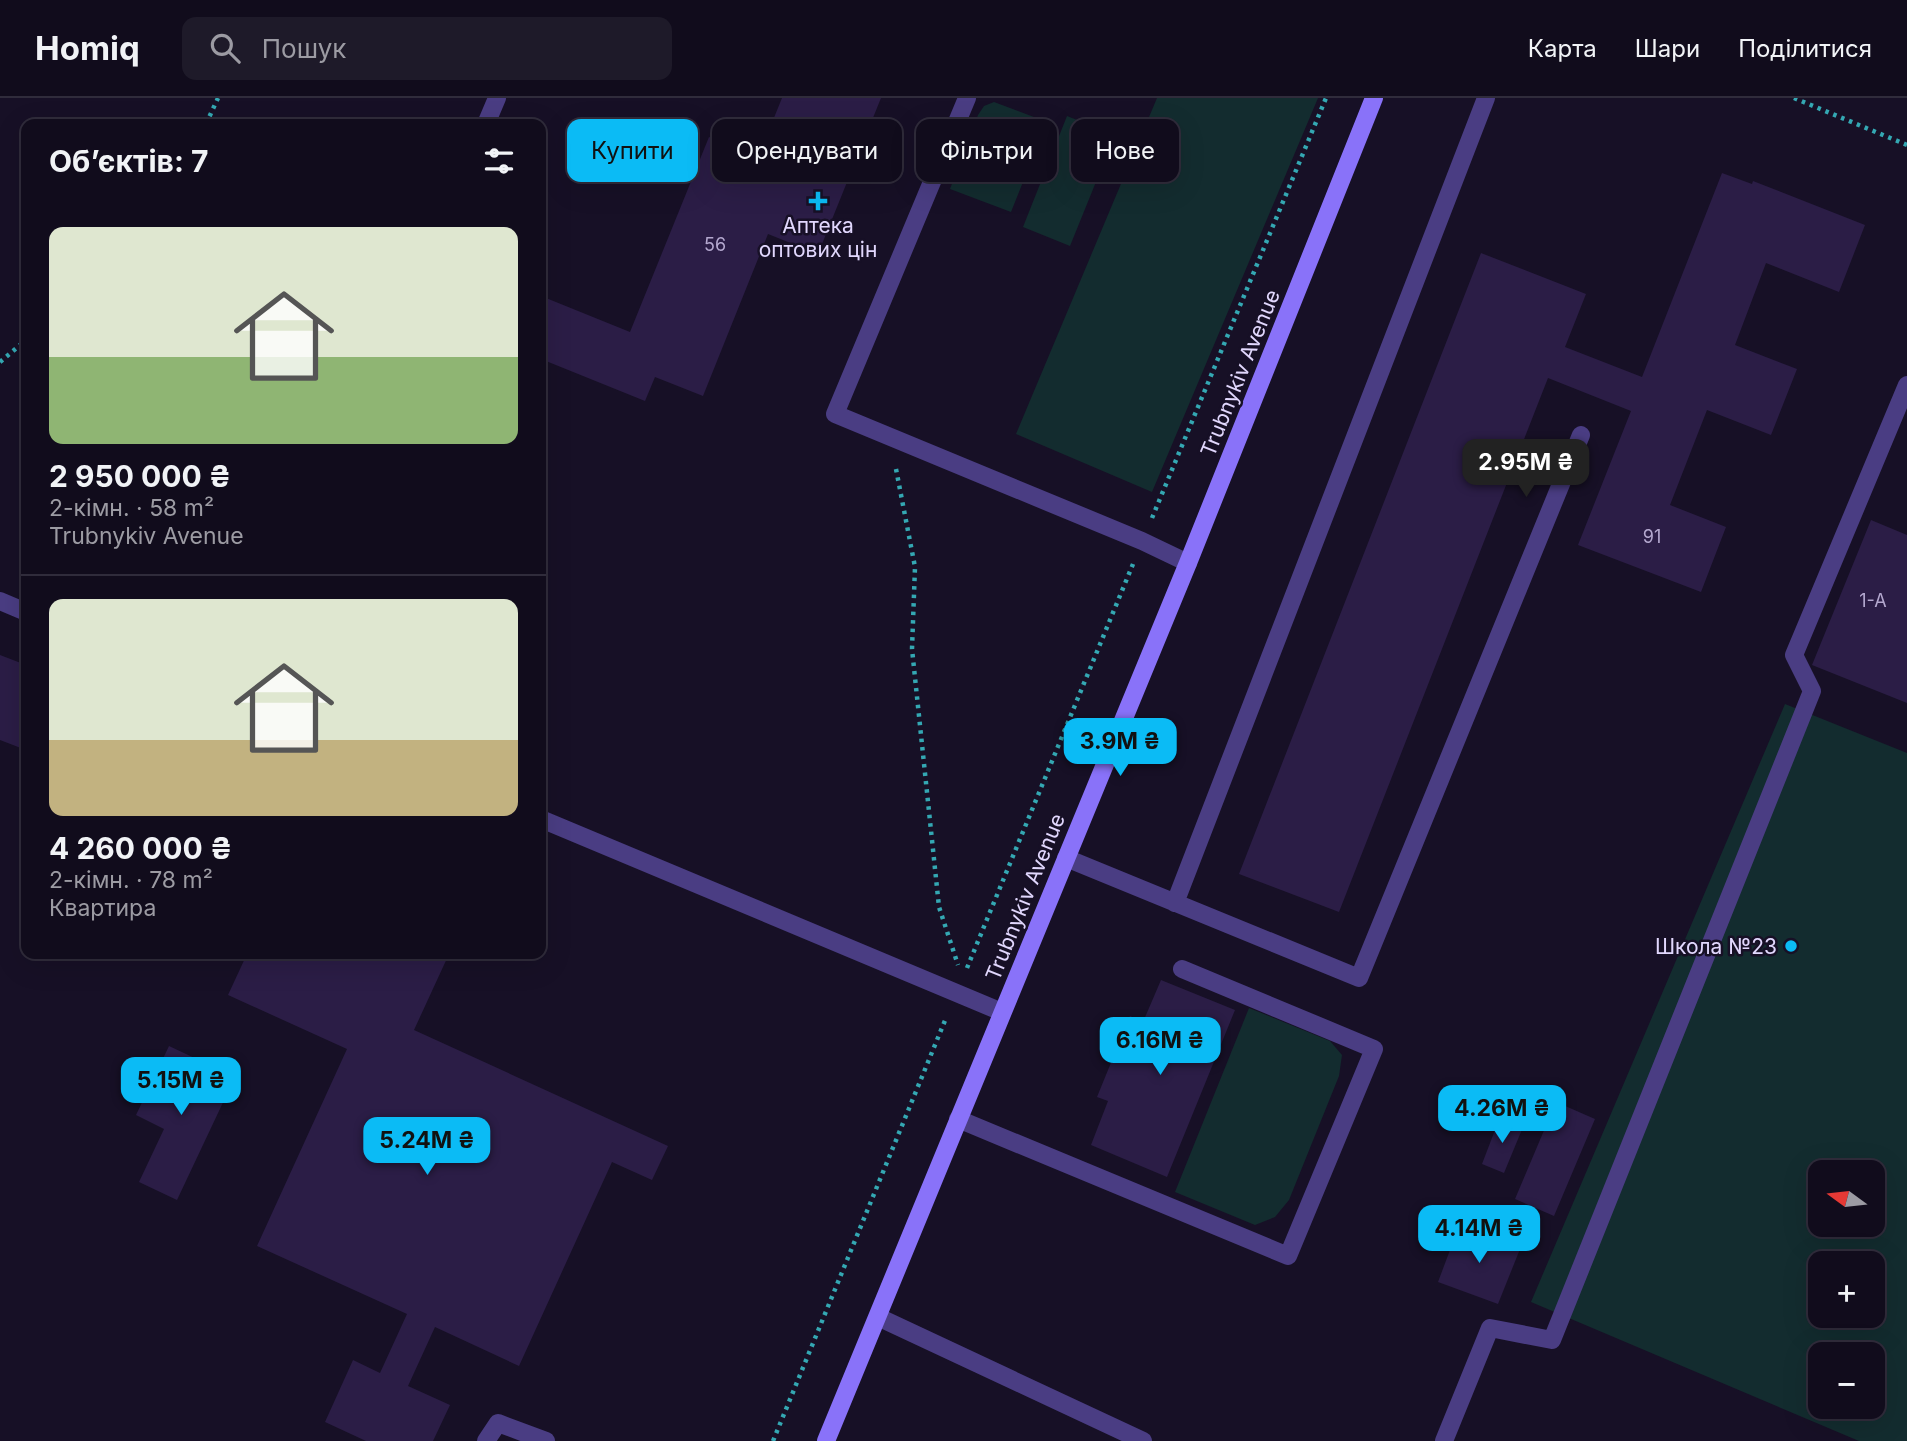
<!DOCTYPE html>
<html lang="uk">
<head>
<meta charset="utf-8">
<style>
	:root { --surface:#110c1c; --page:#1e1a29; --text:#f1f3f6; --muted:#9c9ba3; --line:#302c3b; --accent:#0bbbf5 }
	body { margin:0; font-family:Inter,sans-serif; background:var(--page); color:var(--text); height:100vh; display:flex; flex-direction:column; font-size:26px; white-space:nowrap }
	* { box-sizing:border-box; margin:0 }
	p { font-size:23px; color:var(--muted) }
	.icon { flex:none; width:38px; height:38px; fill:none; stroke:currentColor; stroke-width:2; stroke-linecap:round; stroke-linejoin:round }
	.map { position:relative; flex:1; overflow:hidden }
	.drawer { position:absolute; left:21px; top:21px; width:525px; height:840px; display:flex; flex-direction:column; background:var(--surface); border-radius:14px; box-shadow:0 7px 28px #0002,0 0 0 2px var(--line) }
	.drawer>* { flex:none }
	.banner { position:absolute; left:567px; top:21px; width:665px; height:63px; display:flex; gap:14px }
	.needle { width:46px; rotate:285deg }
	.controls { position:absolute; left:1808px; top:1062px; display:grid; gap:14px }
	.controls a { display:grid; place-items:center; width:77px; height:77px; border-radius:14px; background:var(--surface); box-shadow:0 7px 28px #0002,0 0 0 2px var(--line); font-size:35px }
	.price { position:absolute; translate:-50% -60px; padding:0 16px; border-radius:14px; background:var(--accent); color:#111; font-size:23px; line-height:46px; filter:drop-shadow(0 2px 4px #0008) }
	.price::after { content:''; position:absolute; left:50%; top:42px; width:21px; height:16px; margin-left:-10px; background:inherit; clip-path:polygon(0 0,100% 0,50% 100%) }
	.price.current { background:#222; color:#fff }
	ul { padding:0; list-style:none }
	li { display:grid; align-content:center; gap:14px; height:371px; padding:0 28px }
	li+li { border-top:2px solid var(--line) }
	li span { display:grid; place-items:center; height:217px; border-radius:14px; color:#555 }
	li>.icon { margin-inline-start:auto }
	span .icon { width:126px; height:126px; fill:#fffc; stroke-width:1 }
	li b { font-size:30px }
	h2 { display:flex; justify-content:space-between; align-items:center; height:84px; padding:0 28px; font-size:30px }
	.chip { padding:0 24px; border-radius:14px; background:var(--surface); box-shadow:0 7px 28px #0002,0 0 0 2px var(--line); font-size:24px; line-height:63px }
	.chip.current { background:var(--accent); color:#111 }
	header { display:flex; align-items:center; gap:42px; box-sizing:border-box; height:98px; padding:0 35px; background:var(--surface); border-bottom:2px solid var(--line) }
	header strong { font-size:33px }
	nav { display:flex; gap:38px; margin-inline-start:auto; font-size:24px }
	.search { width:490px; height:63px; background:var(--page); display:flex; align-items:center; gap:18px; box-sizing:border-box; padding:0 24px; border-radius:14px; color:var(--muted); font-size:26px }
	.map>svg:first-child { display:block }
	.green { fill:#132c2f; fill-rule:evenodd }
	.building { fill:#2b1d46 }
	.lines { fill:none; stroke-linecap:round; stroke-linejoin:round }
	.path { stroke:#34a8b3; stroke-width:4.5; stroke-dasharray:3.5 5; stroke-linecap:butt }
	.service { stroke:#4a3d83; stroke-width:18 }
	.secondary { stroke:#8972f9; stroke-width:18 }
	.poi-dot { fill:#0bbbf5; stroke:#171026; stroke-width:2.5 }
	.labels { text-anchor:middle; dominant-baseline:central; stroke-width:5; stroke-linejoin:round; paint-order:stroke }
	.number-label { font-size:18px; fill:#b4a8cf }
	.poi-label { font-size:21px; fill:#e1d7fd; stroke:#171026 }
	.street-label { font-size:21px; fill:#e1d7fd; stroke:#171026 }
</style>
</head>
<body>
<header>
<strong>Homiq</strong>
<div class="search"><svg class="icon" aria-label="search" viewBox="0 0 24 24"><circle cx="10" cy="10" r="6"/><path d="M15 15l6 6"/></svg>Пошук</div>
<nav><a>Карта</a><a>Шари</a><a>Поділитися</a></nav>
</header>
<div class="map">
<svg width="1907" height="1343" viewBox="0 0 1907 1343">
	<rect width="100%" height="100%" fill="#171026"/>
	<path class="green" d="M1157,0h161l-166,394 -136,-58z
		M994,4l53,20 -36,90 -61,-23 28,-74 6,-9z
		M1067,18l48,19 -45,111 -47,-19z
		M1785,606l122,49v688h-48l-328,-139zM1820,1074h52v53h-52zM1820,1166h52v52h-52zM1820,1256h52v53h-52z
		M1249,910l81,33 12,14 -3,21 -50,124 -14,17 -20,8 -80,-33z"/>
	<path class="building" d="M782,0h99l-63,156 -50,-20 -65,162 -48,-19 -10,24 -104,-42v-63l89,36 79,-195 49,20z
		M1722,75l30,11 1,-3 112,44 -26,67 -73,-29 -31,82 62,24 -26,66 -64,-25 -37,95 56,22 -25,65 -123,-47 53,-134 -83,-33 -209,534 -100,-38 242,-621 105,41 -21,53 77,30z
		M1871,422l36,15v168l-95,-38z
		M0,557l26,10v85l-26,-10z
		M247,856h202l-35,76 254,116 -16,34 -40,-18 -93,204 -84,-39 -27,59 42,19 -17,36h-67l-41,-19 28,-62 27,13 27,-59 -150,-68 90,-197 -119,-54z
		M1161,882l74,30 -68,167 -76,-32 17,-44 -11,-4 33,-81 13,6z
		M169,948l66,31 -58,123 -38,-18 25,-53 -28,-14z
		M1556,1004l39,17 -41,97 -39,-17z
		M1500,1019l23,10 -19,46 -22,-9z
		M1459,1128l61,23 -22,55 -60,-22z"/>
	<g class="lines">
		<path class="path" d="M1794,0l113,47
			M206,26l12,-26
			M0,264l26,-22
			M896,371l19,98 -3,82 27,258 19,58
			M1152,420l174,-420
			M967,870l166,-404
			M773,1343l173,-423"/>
		<path class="service" d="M967,0l-132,316 307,127 46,22
			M486,26l11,-26
			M0,503l26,11
			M541,721l461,193
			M1066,760l293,120 222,-543
			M1175,805l311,-805
			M958,1021l330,137 86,-207 -192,-80
			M878,1219l265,124
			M486,1343l12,-18 48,18
			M1444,1343l46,-113 62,12 260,-649 -18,-36 113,-270"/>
		<path class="secondary" d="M826,1343l362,-878 186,-465"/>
	</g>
	<g class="poi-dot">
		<path d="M814.5 92.5h7v7h7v7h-7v7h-7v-7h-7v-7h7z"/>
		<circle cx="1791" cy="848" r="7"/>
	</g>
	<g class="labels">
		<g class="number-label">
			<text x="715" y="146">56</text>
			<text x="1652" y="438">91</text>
			<text x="1873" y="502">1-А</text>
		</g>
		<g class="poi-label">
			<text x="818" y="127">Аптека<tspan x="818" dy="24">оптових цін</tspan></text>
			<text x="1777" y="848" text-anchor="end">Школа №23</text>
		</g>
		<g class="street-label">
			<text transform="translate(1240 275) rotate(-68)">Trubnykiv Avenue</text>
			<text transform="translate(1025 799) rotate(-68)">Trubnykiv Avenue</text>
		</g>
	</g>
</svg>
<div class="controls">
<a><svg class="needle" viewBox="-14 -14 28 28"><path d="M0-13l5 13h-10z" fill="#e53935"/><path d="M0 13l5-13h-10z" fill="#9c9ba3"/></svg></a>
<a>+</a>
<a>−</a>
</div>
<b class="price current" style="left:1526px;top:401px">2.95M ₴</b>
<b class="price" style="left:1120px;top:680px">3.9M ₴</b>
<b class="price" style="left:1160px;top:979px">6.16M ₴</b>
<b class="price" style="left:181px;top:1019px">5.15M ₴</b>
<b class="price" style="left:1502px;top:1047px">4.26M ₴</b>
<b class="price" style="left:427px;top:1079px">5.24M ₴</b>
<b class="price" style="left:1479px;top:1167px">4.14M ₴</b>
<div class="banner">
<a class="chip current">Купити</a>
<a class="chip">Орендувати</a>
<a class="chip">Фільтри</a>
<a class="chip">Нове</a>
</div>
<section class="drawer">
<h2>Об’єктів: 7<svg class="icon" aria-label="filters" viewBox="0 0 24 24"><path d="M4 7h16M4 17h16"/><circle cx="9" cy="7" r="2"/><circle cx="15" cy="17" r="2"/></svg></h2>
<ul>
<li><span style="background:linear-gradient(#dfe7d0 60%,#8fb573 0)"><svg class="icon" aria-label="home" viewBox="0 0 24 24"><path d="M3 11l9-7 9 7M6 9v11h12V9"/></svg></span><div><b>2 950 000 ₴</b><p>2-кімн. · 58 m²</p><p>Trubnykiv Avenue</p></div></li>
<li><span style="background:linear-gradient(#dfe7d0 65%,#c2b280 0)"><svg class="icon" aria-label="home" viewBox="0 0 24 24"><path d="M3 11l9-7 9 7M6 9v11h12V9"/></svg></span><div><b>4 260 000 ₴</b><p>2-кімн. · 78 m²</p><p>Квартира</p></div></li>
</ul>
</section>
</div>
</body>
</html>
